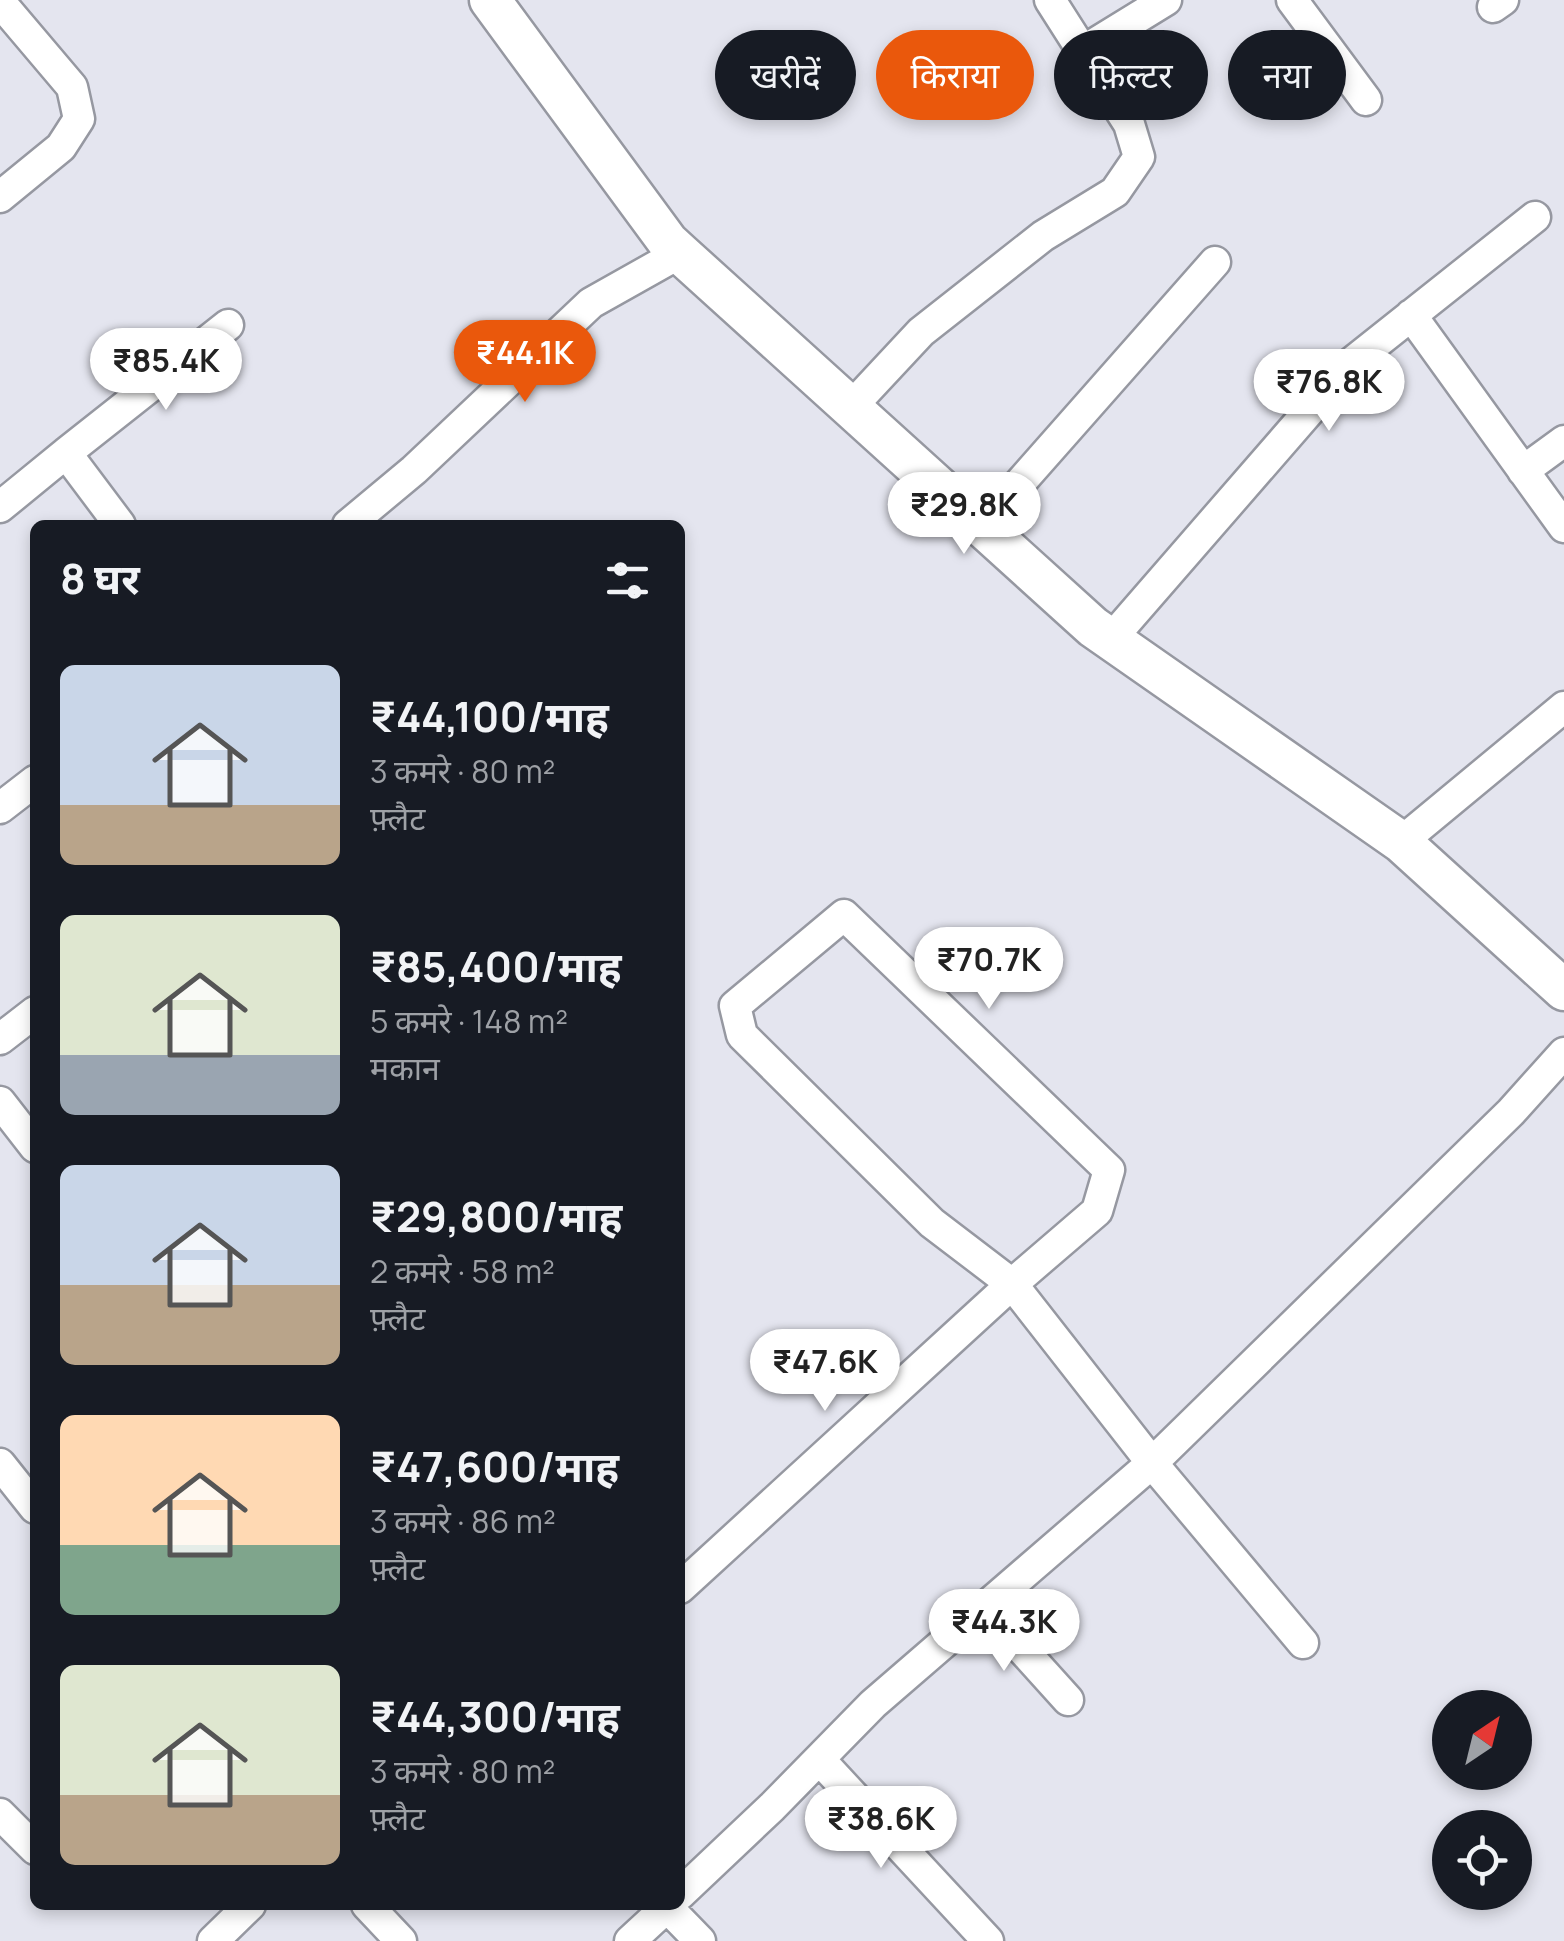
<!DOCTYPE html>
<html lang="hi">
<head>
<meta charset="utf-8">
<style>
	:root { --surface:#171b24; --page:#20242c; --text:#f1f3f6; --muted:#9ea1a6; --accent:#ea580c }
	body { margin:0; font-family:Manrope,"Noto Sans Devanagari",sans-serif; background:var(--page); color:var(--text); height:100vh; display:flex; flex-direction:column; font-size:38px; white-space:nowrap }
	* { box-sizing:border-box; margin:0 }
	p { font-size:32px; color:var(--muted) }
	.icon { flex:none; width:55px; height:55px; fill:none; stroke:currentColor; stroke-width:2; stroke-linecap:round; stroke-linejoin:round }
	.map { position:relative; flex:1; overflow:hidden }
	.details { position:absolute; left:30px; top:520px; width:655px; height:1390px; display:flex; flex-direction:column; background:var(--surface); border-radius:15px; box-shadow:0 5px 15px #0003 }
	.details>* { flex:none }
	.top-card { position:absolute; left:715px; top:30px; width:698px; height:90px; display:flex; gap:20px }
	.needle { width:65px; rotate:35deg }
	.tools { position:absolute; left:1432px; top:1690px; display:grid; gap:20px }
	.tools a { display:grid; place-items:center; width:100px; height:100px; border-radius:50%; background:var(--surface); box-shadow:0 5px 15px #0003; font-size:50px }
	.price { position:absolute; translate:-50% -85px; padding:0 22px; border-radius:35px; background:#fff; color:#222; font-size:32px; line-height:65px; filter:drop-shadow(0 2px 5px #0008) }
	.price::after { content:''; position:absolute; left:50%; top:60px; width:30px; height:22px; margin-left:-15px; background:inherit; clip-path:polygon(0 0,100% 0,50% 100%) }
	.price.on { background:var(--accent); color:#fff }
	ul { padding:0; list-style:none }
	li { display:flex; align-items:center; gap:30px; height:250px; padding:0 30px }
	li span { display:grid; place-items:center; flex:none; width:280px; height:200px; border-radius:15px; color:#555 }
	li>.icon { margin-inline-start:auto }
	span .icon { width:120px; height:120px; fill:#fffc; stroke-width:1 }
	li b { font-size:42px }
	h2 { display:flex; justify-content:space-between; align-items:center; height:120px; padding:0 30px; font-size:42px }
	.tag { padding:0 35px; border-radius:45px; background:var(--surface); box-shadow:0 5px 15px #0003; font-size:35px; line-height:90px }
	.tag.on { background:var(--accent); color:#fff }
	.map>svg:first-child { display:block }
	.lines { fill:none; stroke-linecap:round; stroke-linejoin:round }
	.minor-casing { stroke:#9698a1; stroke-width:35 }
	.tertiary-casing { stroke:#9698a1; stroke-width:45 }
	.minor { stroke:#fff; stroke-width:30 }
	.tertiary { stroke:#fff; stroke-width:40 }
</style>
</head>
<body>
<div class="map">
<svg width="1564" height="1941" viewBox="0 0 1564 1941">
	<rect width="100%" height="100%" fill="#e4e5ef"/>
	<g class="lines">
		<defs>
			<path id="minor" d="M1292,0l74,100
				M0,2l72,85 7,32 -18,28 -61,50
				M1493,7l10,-7
				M1083,51l83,-51
				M1411,315l153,212
				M851,407l70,-75 122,-96 72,-44 24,-35 -10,-33 -79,-124
				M66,453l162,-128
				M1523,471l41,-30
				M0,507l66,-54 54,72
				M348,525l66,-55 177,-167 89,-50
				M982,526l233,-264
				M1111,639l239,-275 185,-147
				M0,808l35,-27
				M1401,842l163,-135
				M0,1039l35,-27
				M0,1102l35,45
				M0,1464l35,44
				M680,1588l332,-304 -80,-61 -190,-188 -7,-29 109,-91 265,255 -12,41 -85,73 140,179 151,180
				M984,1607l84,93
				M819,1759l169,182
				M0,1814l35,35
				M680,1894l92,-87 101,-103 279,-241 359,-351 53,-59
				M367,1905l34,36
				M667,1907l33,34
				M213,1941l37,-36
				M630,1941l39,-36"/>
			<path id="tertiary" d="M490,0l178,242 12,11 413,374 308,215 163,148"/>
		</defs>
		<use href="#minor" class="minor-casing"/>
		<use href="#tertiary" class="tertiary-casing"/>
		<use href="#minor" class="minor"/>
		<use href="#tertiary" class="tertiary"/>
	</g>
</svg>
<div class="tools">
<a><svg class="needle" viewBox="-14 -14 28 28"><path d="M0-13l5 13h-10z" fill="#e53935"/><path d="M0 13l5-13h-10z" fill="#9ea1a6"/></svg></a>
<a><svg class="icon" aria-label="locate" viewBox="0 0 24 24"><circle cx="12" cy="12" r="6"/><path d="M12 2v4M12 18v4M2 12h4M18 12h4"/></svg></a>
</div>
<b class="price on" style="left:525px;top:405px">₹44.1K</b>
<b class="price" style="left:166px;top:413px">₹85.4K</b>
<b class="price" style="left:1329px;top:434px">₹76.8K</b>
<b class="price" style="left:964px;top:557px">₹29.8K</b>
<b class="price" style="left:989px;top:1012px">₹70.7K</b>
<b class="price" style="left:825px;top:1414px">₹47.6K</b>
<b class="price" style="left:1004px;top:1674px">₹44.3K</b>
<b class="price" style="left:881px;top:1871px">₹38.6K</b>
<div class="top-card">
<a class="tag">खरीदें</a>
<a class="tag on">किराया</a>
<a class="tag">फ़िल्टर</a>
<a class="tag">नया</a>
</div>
<section class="details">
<h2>8 घर<svg class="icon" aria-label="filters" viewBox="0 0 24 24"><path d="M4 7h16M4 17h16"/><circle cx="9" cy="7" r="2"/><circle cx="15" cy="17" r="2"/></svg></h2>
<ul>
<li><span style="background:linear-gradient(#c9d6e8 70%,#b9a48a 0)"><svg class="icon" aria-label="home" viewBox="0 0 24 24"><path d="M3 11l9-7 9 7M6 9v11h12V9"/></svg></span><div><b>₹44,100/माह</b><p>3 कमरे · 80 m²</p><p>फ़्लैट</p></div></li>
<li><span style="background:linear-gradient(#dfe7d0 70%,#9aa5b1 0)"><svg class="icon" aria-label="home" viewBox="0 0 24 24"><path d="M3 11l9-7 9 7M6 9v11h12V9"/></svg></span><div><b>₹85,400/माह</b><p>5 कमरे · 148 m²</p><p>मकान</p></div></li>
<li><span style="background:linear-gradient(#c9d6e8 60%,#b9a48a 0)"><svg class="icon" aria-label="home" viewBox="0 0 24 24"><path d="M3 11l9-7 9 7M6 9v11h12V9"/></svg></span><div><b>₹29,800/माह</b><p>2 कमरे · 58 m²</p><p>फ़्लैट</p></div></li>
<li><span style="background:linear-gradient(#ffd9b3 65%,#7fa58c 0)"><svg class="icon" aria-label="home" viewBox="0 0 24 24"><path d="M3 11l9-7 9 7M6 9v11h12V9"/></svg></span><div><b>₹47,600/माह</b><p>3 कमरे · 86 m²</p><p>फ़्लैट</p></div></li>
<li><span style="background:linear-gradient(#dfe7d0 65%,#b9a48a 0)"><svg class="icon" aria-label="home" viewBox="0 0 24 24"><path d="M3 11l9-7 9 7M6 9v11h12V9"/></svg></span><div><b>₹44,300/माह</b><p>3 कमरे · 80 m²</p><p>फ़्लैट</p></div></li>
</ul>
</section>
</div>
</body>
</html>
